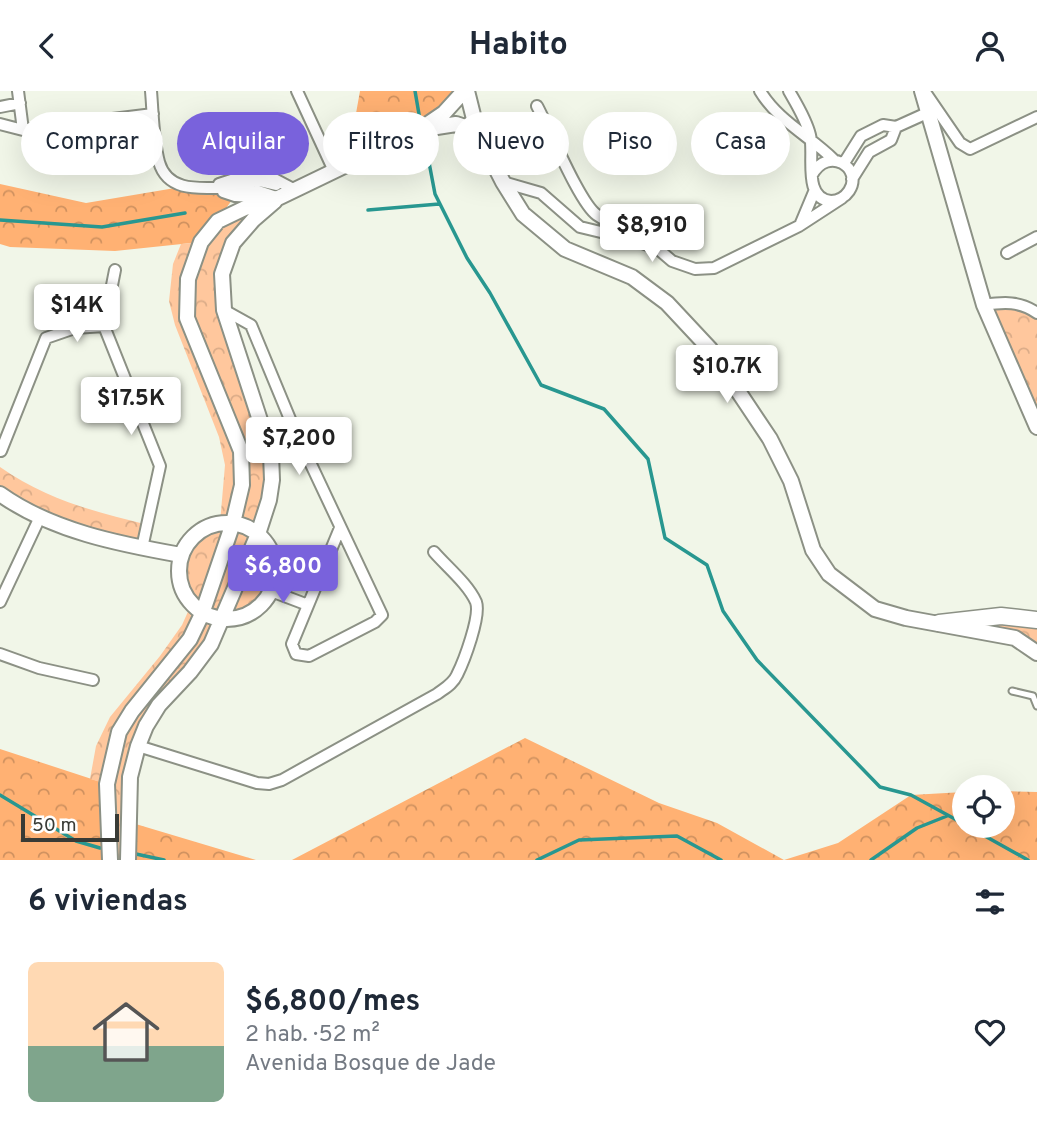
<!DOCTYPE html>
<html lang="es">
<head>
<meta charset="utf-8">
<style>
	:root { --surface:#fff; --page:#f2f2f3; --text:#1f2937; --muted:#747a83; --line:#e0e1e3; --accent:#7962dc }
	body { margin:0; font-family:Overpass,sans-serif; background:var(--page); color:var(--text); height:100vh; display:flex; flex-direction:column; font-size:26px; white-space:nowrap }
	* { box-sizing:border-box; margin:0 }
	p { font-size:23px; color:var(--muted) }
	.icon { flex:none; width:38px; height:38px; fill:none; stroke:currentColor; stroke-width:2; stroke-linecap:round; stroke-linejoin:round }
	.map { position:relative; height:769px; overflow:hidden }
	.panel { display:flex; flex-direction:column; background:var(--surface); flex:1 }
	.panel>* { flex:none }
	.hud { position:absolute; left:21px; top:21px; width:996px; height:63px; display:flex; gap:14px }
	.fabs { position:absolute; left:952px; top:684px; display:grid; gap:14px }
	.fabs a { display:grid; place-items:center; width:63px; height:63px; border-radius:50%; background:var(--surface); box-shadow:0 7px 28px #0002; font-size:35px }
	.scale { position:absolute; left:21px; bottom:18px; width:98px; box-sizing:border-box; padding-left:7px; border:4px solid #393b36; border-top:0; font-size:19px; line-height:24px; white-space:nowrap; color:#393b36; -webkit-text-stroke:5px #fff; paint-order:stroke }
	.price { position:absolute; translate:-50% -60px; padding:0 16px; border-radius:7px; background:#fff; color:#222; font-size:23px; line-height:46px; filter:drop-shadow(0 2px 4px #0008) }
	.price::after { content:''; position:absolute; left:50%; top:42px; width:21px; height:16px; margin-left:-10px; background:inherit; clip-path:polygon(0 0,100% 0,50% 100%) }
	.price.active { background:var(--accent); color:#fff }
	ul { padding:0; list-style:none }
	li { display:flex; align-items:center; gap:21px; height:175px; padding:0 28px }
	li+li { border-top:2px solid var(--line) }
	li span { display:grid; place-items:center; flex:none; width:196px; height:140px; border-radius:10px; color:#555 }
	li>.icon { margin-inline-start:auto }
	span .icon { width:84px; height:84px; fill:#fffc; stroke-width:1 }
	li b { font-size:30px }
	h2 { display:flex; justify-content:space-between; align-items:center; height:84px; padding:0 28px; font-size:30px }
	.pill { padding:0 24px; border-radius:32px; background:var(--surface); box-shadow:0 7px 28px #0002; font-size:24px; line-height:63px }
	.pill.active { background:var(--accent); color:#fff }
	header { display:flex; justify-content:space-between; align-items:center; height:91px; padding:0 28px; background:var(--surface); font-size:32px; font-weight:700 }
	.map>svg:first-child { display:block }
	.forest { fill:url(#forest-crowns) }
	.park { fill:url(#park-crowns) }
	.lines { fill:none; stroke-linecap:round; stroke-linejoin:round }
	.stream { stroke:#289790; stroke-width:3.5 }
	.service-casing { stroke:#8c9185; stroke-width:9 }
	.minor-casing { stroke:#8c9185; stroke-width:14 }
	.tertiary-casing { stroke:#8c9185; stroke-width:18 }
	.secondary-casing { stroke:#8c9185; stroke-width:19 }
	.service { stroke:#fff; stroke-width:5 }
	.minor { stroke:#fff; stroke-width:10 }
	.tertiary { stroke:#fff; stroke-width:14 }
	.secondary { stroke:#fff; stroke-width:16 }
</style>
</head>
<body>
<header><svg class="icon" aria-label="back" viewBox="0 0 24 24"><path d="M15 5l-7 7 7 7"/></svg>Habito<svg class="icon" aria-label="person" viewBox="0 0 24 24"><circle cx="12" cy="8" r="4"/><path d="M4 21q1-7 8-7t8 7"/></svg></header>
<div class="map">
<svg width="1037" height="769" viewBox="0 0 1037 769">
	<defs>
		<pattern id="forest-crowns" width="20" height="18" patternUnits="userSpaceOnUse" patternTransform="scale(1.75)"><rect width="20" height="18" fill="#ffb173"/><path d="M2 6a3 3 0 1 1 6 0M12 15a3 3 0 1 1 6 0" fill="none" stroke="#cf915f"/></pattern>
		<pattern id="park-crowns" width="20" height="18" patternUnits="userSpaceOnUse" patternTransform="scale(1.75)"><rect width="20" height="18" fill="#ffc79d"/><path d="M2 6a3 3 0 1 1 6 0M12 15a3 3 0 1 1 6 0" fill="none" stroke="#dbac88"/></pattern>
	</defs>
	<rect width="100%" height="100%" fill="#f1f6e8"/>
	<path class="forest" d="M360,0h104l-20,22 -72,40 -17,-34z
		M0,93l86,19 95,-16 54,9 -34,46 -86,9 -105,-4 -10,-3z
		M525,647l134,65 58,20 67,37 54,-17 73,-48 53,-3v34h39v-35l34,1v68h-745z
		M0,658l107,35 3,76h-110z
		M129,731l127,38h-128z"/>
	<path class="park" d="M278,107l-45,45 -9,67 47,144 -13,80 14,20 3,24 -4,13 -6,10 -19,15 -24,4 -84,126 -10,114h-18l-3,-76 -17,-5 6,-33 14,-29 50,-61 22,-31 9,-20c-24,-32 -9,-72 29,-82l5,-58 -6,-28 -44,-112 -6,-24 4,-37 8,-20 20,-2 17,-21z
		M1007,211l30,11v114l-53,-122z
		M0,376c47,33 93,44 148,58l-6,23 -102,-31 -40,-28z
		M968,528l69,1v33z"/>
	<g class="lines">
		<path class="stream" d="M415,0l5,29
			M424,45l11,58 32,64 23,35 51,92 63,24 44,50 17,79 42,27 16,46 34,49 123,127 31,8 53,29
			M368,119l71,-6
			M0,129l102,7 83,-14
			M0,704l76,46 24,7
			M967,735l61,34
			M136,763l28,6
			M537,769l42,-20 98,-4 44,24
			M871,769l46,-32 30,-12"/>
		<defs>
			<path id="service" d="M1012,600l21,5 4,10"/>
			<path id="minor" d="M18,0l5,39
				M151,0c2,23 2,49 8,71 11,38 57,22 87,26 10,2 21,6 31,9
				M297,0l37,80
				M760,0c18,30 50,45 74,69
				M789,0c8,14 17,28 21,44 5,19 -8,64 21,66 7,0 14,-4 18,-10 15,-23 -21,-46 -37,-16
				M925,1l35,51 10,6 67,-32
				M537,15c12,22 43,98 60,109 18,13 40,15 57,30
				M0,16l20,-4
				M0,33l23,6 130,-16
				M844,72l17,-27 22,-11 13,2 31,-14
				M852,88l17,-27 22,-12 5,-13
				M503,91l38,11 39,34 54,13 24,9 14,12 23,8 19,-1 85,-42 43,-28
				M219,93l40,-13 36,19
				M237,93l22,-3 17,4
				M223,101l12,4 23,1
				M801,132l13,-31
				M1007,162l30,-16
				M115,179l-11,56 56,140 -18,82
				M984,214c20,-3 36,-4 53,8
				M224,219l27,15 41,99 90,191 -7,7 -66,34 -13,-2 -4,-10 48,-116
				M1,360l45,-113 29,-10 29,-2
				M271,500l37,14
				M0,511l40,-85
				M0,563l39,14 54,12
				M138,655l119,37 12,1 13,-4 155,-86c8,-6 16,-10 20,-19 7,-14 24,-59 19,-73 -8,-18 -29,-35 -42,-50"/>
			<path id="tertiary" d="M467,0l10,40 26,51 20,32 42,35 67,28 35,26 43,46 60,90 21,42 22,69 16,24 46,35 31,9 109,20 22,15
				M922,0l62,214 53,122
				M424,38l32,-5 21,7
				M0,403c52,37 119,50 181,61
				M179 480a48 48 0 1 1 96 0a48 48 0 1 1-96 0Z
				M110,769l-3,-76 12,-52 13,-21 58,-72 12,-25 31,-91 9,-38 -1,-34 -54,-133 1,-39 13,-37 17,-21 27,-13 33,-10 141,-68 25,-17 20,-22
				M128,769l2,-83 8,-31 8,-20 13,-21 31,-33 21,-28 47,-110 11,-34 3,-20 -1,-26 -47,-144 -2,-36 11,-31 20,-23 22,-19"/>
			<path id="secondary" d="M939,532l62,-7 36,4"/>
		</defs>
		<use href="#service" class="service-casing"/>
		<use href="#minor" class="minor-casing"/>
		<use href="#tertiary" class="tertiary-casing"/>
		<use href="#secondary" class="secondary-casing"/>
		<use href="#service" class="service"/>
		<use href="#minor" class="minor"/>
		<use href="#tertiary" class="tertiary"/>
		<use href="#secondary" class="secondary"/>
	</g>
</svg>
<div class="fabs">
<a><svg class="icon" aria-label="locate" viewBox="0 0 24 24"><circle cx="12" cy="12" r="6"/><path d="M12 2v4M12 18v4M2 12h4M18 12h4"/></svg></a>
</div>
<div class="scale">50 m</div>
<b class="price" style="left:652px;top:173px">$8,910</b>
<b class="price" style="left:77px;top:253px">$14K</b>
<b class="price" style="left:727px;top:314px">$10.7K</b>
<b class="price" style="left:131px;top:346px">$17.5K</b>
<b class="price" style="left:299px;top:386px">$7,200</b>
<b class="price active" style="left:283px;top:514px">$6,800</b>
<div class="hud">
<a class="pill">Comprar</a>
<a class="pill active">Alquilar</a>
<a class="pill">Filtros</a>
<a class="pill">Nuevo</a>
<a class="pill">Piso</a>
<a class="pill">Casa</a>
</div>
</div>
<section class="panel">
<h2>6 viviendas<svg class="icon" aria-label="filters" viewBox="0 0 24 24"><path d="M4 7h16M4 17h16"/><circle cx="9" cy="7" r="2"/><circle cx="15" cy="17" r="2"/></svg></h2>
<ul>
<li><span style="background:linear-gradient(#ffd9b3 60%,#7fa58c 0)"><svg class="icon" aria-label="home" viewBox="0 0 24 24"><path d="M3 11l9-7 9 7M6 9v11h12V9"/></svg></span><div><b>$6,800/mes</b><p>2 hab. · 52 m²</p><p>Avenida Bosque de Jade</p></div><svg class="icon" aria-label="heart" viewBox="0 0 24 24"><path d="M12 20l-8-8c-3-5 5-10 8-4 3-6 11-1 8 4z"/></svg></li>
</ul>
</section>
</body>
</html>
